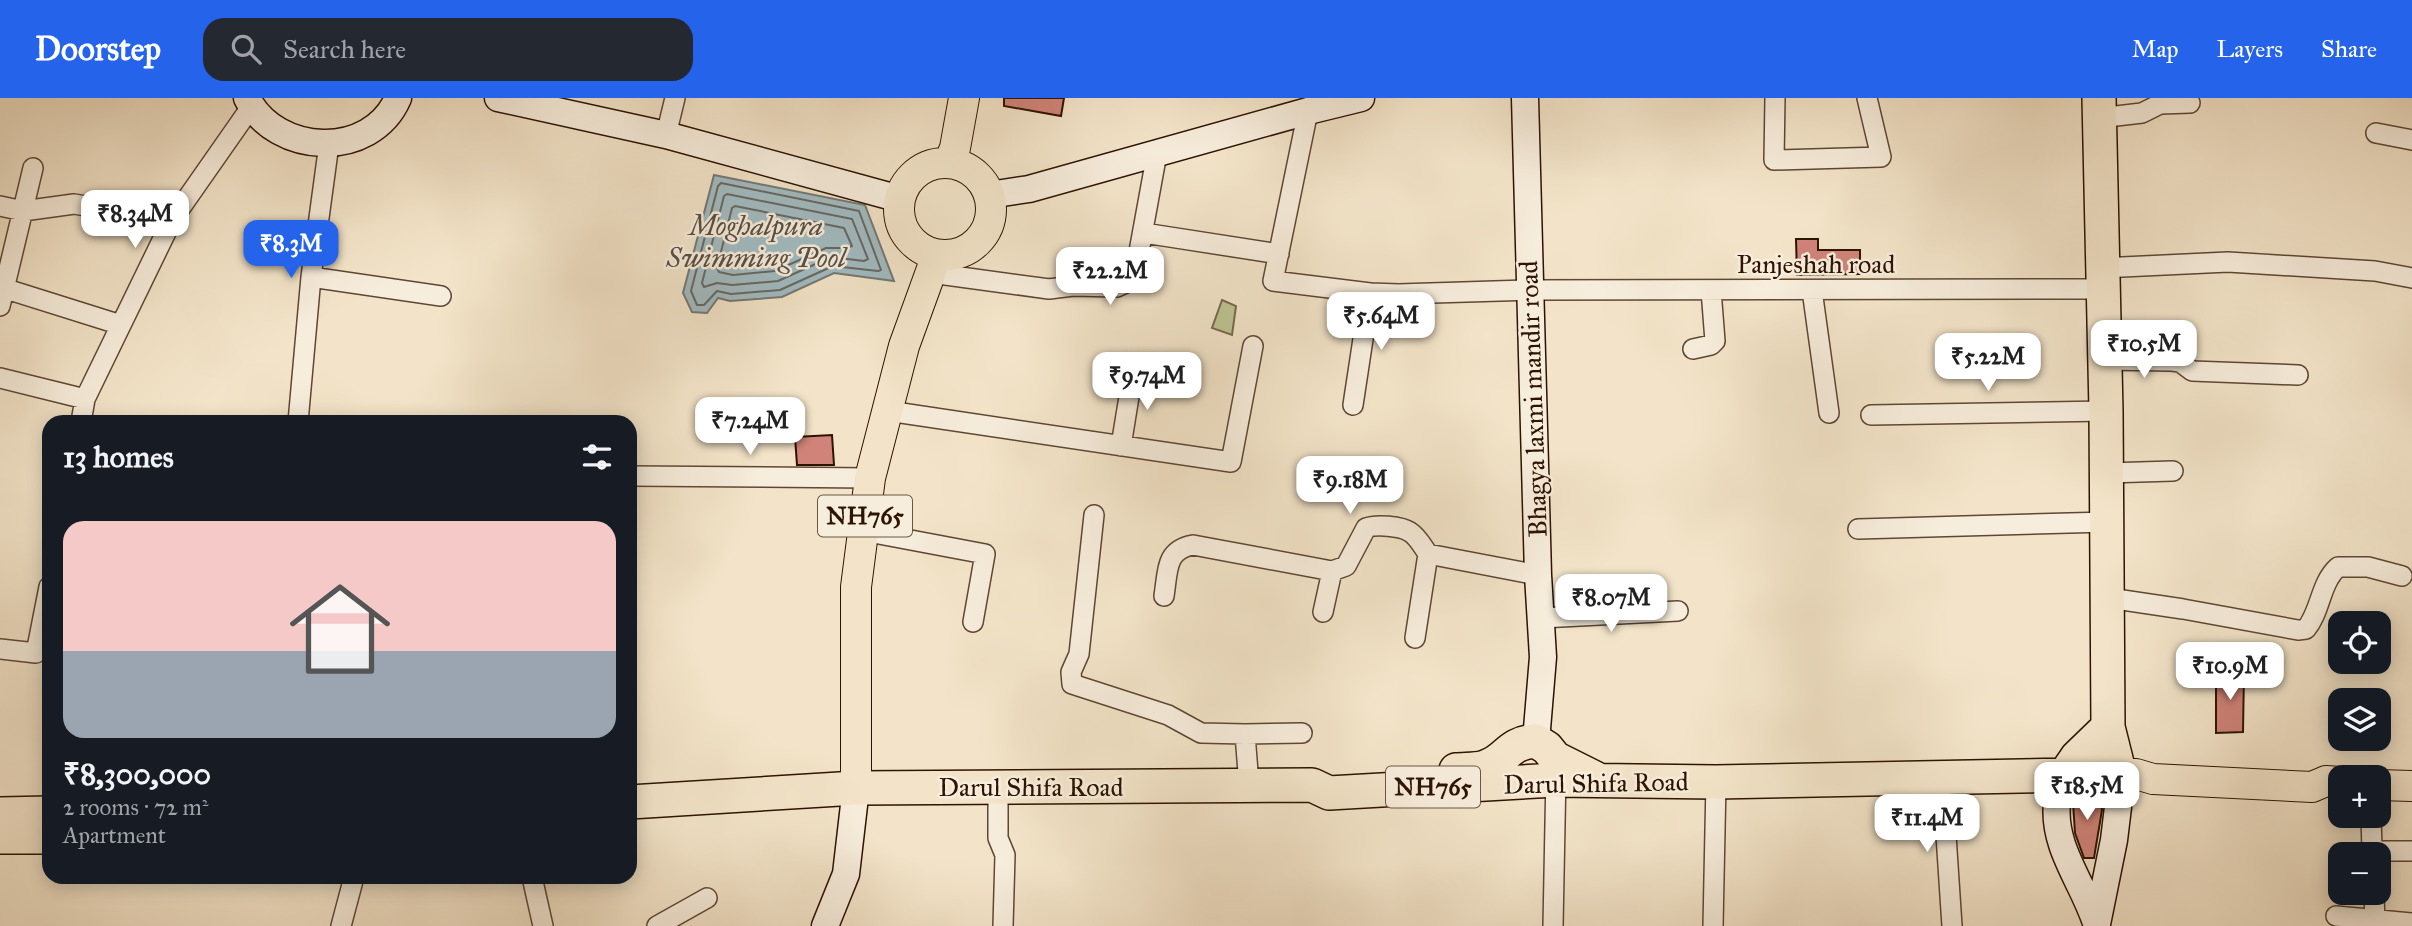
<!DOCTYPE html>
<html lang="en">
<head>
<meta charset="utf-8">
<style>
	:root { --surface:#171b24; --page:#242831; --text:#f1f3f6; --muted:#9ea1a6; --accent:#2563eb }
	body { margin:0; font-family:"IM FELL Great Primer",serif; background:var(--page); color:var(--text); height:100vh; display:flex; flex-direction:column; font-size:26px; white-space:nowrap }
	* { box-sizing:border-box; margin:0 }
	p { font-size:23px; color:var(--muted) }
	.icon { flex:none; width:38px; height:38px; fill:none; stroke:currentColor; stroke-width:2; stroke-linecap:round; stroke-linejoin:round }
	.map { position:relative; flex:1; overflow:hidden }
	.panel { position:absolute; left:42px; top:317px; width:595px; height:469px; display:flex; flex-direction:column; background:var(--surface); border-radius:21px; box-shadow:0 4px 18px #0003 }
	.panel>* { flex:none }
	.tools { position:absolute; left:2328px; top:513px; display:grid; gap:14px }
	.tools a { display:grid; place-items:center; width:63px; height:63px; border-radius:14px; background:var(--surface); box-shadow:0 4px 18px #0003; font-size:35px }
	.price { position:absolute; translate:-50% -60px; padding:0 16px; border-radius:14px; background:#fff; color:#222; font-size:23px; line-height:46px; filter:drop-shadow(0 2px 4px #0008) }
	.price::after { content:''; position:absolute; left:50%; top:42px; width:21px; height:16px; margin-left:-10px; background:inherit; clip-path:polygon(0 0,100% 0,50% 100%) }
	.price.selected { background:var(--accent); color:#fff }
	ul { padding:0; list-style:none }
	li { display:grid; align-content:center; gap:14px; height:371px; padding:0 21px }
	li span { display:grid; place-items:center; height:217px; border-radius:21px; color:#555 }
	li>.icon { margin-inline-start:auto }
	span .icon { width:126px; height:126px; fill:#fffc; stroke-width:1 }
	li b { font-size:30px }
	h2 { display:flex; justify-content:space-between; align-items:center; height:84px; padding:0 21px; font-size:30px }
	header { display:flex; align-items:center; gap:42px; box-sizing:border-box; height:98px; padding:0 35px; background:var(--accent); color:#fff }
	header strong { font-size:33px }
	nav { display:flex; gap:38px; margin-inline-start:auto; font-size:24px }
	.search { width:490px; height:63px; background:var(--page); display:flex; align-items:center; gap:18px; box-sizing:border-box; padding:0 24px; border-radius:21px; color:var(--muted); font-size:26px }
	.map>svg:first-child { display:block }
	.green { fill:#bdc495; stroke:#756c4c; stroke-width:2 }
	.water { fill:#a1bbc2; stroke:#737875; stroke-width:2 }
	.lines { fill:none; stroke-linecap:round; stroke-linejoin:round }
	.shore { stroke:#676762; stroke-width:2 }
	.building { fill:#d08379; stroke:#2d1302; stroke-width:2 }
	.street-casing { stroke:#5e4734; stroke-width:22 }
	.secondary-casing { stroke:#2d1302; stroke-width:29 }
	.primary-casing { stroke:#2d1302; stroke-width:32 }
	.highway-casing { stroke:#2d1302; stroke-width:36 }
	.street { stroke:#f7eddc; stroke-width:19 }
	.secondary { stroke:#f7eddc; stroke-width:26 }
	.primary { stroke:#f3e4c9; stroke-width:30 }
	.highway { stroke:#f3e4c9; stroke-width:33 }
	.labels { text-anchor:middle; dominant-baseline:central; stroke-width:5; stroke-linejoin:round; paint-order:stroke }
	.shield { fill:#f7eddc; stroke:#6a5443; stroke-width:2 }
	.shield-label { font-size:24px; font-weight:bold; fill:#2d1302 }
	.street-label { font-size:26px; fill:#2d1302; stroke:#f7eddc }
	.water-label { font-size:28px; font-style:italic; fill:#564e45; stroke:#f7eddc }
</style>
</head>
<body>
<header>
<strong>Doorstep</strong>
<div class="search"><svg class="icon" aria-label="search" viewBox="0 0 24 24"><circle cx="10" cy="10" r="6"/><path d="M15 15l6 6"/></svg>Search here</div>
<nav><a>Map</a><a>Layers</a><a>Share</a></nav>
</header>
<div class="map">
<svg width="2412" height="828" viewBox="0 0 2412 828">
	<rect width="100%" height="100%" fill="#f3e4c9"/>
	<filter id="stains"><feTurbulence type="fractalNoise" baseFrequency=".00286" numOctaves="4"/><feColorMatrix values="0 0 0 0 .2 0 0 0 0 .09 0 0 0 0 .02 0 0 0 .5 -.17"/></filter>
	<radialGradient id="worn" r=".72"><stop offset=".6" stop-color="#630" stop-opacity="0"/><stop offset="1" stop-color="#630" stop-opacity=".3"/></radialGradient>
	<path class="green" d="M1222,202l14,6 -4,29 -20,-7z"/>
	<path class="water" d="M714,77l151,30 29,76 -60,-8 -52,24 -52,4 -12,-3 -11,15 -15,-1 -9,-19z"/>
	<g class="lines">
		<path class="shore" d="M721,85l138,28 22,59 -3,1 -45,-5 -53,24 -49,4 -14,-3 -13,14h-7l-6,-14 27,-105z
			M727,96l125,25 16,40 -4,2 -33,-4 -53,24 -46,4 -15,-2 -13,4 -2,-4 22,-87z
			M735,108l109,22 8,18 -4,2h-22l-51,23 -42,4 -14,-3 -2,-4 15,-60z"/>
	</g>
	<path class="building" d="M1004,0h60l-3,18 -57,-10z
		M1796,141h22v11h42v24l-63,1z
		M832,337l2,30h-37l-2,-28z
		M2216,574h28l-1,60 -27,1z
		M2075,696h25l2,16 -8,48h-10l-9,-25 -2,-31z"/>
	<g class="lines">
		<defs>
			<path id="street" d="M1775,0l-1,62 107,-3 -14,-59
				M1308,13l-35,170 97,12 29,1 131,-4 572,-1
				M2099,20l43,-5 18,-9 30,-1
				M2376,35l36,7
				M666,37l9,-37
				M0,108l23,5 51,-7 98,16
				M1144,135l135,21
				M2101,170l127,-6 147,9 37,7
				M931,175l118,16 24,-3 44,1 17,-8 23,-126
				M311,179l130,19
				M0,189l121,38
				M1812,192l17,123
				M0,208l33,-138
				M1693,251l18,-4 4,-4 -4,-51
				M2105,262l67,1 8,1 12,9 106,4
				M0,280l85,21
				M1353,307l17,-112
				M888,313l343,51 22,-116
				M1871,317l235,-4
				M81,324l4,-23 87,-179 79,-113
				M298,324l13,-145 18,-133
				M1121,348l12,-74
				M2107,375l66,-2
				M630,378l240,2
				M1094,417l-15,139 -8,18 1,12 96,31 33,18 44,1 4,51
				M1858,431l249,-7
				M863,433l122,23 -12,68
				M1164,498c4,-25 1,-46 29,-51l139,26
				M2109,500l74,11 115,21 8,-1c15,-18 14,-46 32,-62h30l34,9
				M1323,514l9,-41 14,-5 20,-38c10,-4 35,-2 44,4 8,5 13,15 18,22
				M1541,520l137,-7
				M1415,540l13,-84 110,21
				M0,551l36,4 13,-66
				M1245,636l57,-1
				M1936,680l10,57 6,91
				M998,689v51l7,17 -2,71
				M2371,718l1,35
				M2372,756v-3h40
				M532,779l11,49
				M2374,794l1,34
				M2336,818l76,7
				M341,828l13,-49
				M657,828l50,-28
				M1553,828l3,-153
				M1713,828l3,-144"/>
			<path id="secondary" d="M247,0c29,58 124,62 151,0
				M498,0l168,37 234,64
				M1525,0l13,477 5,82 -7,84
				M989,97l40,-6 279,-78 53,-13
				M2064,678c-3,9 -6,18 -7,27 -5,45 28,82 40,123
				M2097,826l17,-84 4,-33 -1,-33
				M825,828l21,-52 10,-86"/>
			<path id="primary" d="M949,65l6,-15 9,-50
				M899 111a46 46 0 1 1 92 0a46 46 0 1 1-92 0Z
				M2117,676h19l17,5 159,8 14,-6 14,1
				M2378,687l34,1
				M856,690v-201l14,-109 34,-132 33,-91"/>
			<path id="highway" d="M1456,672c9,-1 21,0 29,-3 23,-7 21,-24 51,-26l11,7 8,10 40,20
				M2064,678l13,-19 31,-30
				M630,704l226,-14 456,-3 17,8 227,-13 160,2 401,-8v-11l-9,-36 -2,-316 -7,-313
				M0,716l49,-1
				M0,739h49"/>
		</defs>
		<use href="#street" class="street-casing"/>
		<use href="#secondary" class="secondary-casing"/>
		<use href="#primary" class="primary-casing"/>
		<use href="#highway" class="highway-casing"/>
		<use href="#street" class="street"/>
		<use href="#secondary" class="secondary"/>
		<use href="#primary" class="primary"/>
		<use href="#highway" class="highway"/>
	</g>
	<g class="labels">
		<g class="shield">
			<rect x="818" y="397.5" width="94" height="41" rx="5"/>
			<rect x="1386" y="668.5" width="94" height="41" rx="5"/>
		</g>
		<g class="shield-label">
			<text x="865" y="418">NH765</text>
			<text x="1433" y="689">NH765</text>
		</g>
		<g class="street-label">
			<text x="1816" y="166">Panjeshah road</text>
			<text transform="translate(1533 301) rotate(-92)">Bhagya laxmi mandir road</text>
			<text transform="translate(1596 685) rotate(-1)">Darul Shifa Road</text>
			<text x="1031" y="689">Darul Shifa Road</text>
		</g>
		<g class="water-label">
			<text x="756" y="127">Moghalpura<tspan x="756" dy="32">Swimming Pool</tspan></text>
		</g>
	</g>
	<rect width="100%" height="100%" filter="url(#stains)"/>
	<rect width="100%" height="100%" fill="url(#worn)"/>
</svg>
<div class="tools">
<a><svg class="icon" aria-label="locate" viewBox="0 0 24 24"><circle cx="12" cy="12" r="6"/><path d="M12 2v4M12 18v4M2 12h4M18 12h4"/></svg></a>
<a><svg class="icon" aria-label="layers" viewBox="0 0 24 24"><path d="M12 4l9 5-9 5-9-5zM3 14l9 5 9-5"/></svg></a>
<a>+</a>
<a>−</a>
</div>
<b class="price" style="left:135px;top:152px">₹8.34M</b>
<b class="price selected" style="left:291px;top:182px">₹8.3M</b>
<b class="price" style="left:1110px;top:209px">₹22.2M</b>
<b class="price" style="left:1381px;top:254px">₹5.64M</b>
<b class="price" style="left:2144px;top:282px">₹10.5M</b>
<b class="price" style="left:1988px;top:295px">₹5.22M</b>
<b class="price" style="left:1147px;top:314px">₹9.74M</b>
<b class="price" style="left:750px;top:359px">₹7.24M</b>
<b class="price" style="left:1350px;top:418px">₹9.18M</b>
<b class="price" style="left:1611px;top:536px">₹8.07M</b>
<b class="price" style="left:2230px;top:604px">₹10.9M</b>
<b class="price" style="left:2087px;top:724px">₹18.5M</b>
<b class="price" style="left:1927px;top:756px">₹11.4M</b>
<section class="panel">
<h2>13 homes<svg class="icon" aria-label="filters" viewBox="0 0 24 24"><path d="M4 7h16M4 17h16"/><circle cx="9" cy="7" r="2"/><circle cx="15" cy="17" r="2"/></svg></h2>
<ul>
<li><span style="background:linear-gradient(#f6c9c9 60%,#9aa5b1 0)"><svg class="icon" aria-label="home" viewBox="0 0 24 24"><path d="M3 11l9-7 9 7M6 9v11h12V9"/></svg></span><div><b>₹8,300,000</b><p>2 rooms · 72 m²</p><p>Apartment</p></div></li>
</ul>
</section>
</div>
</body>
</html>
